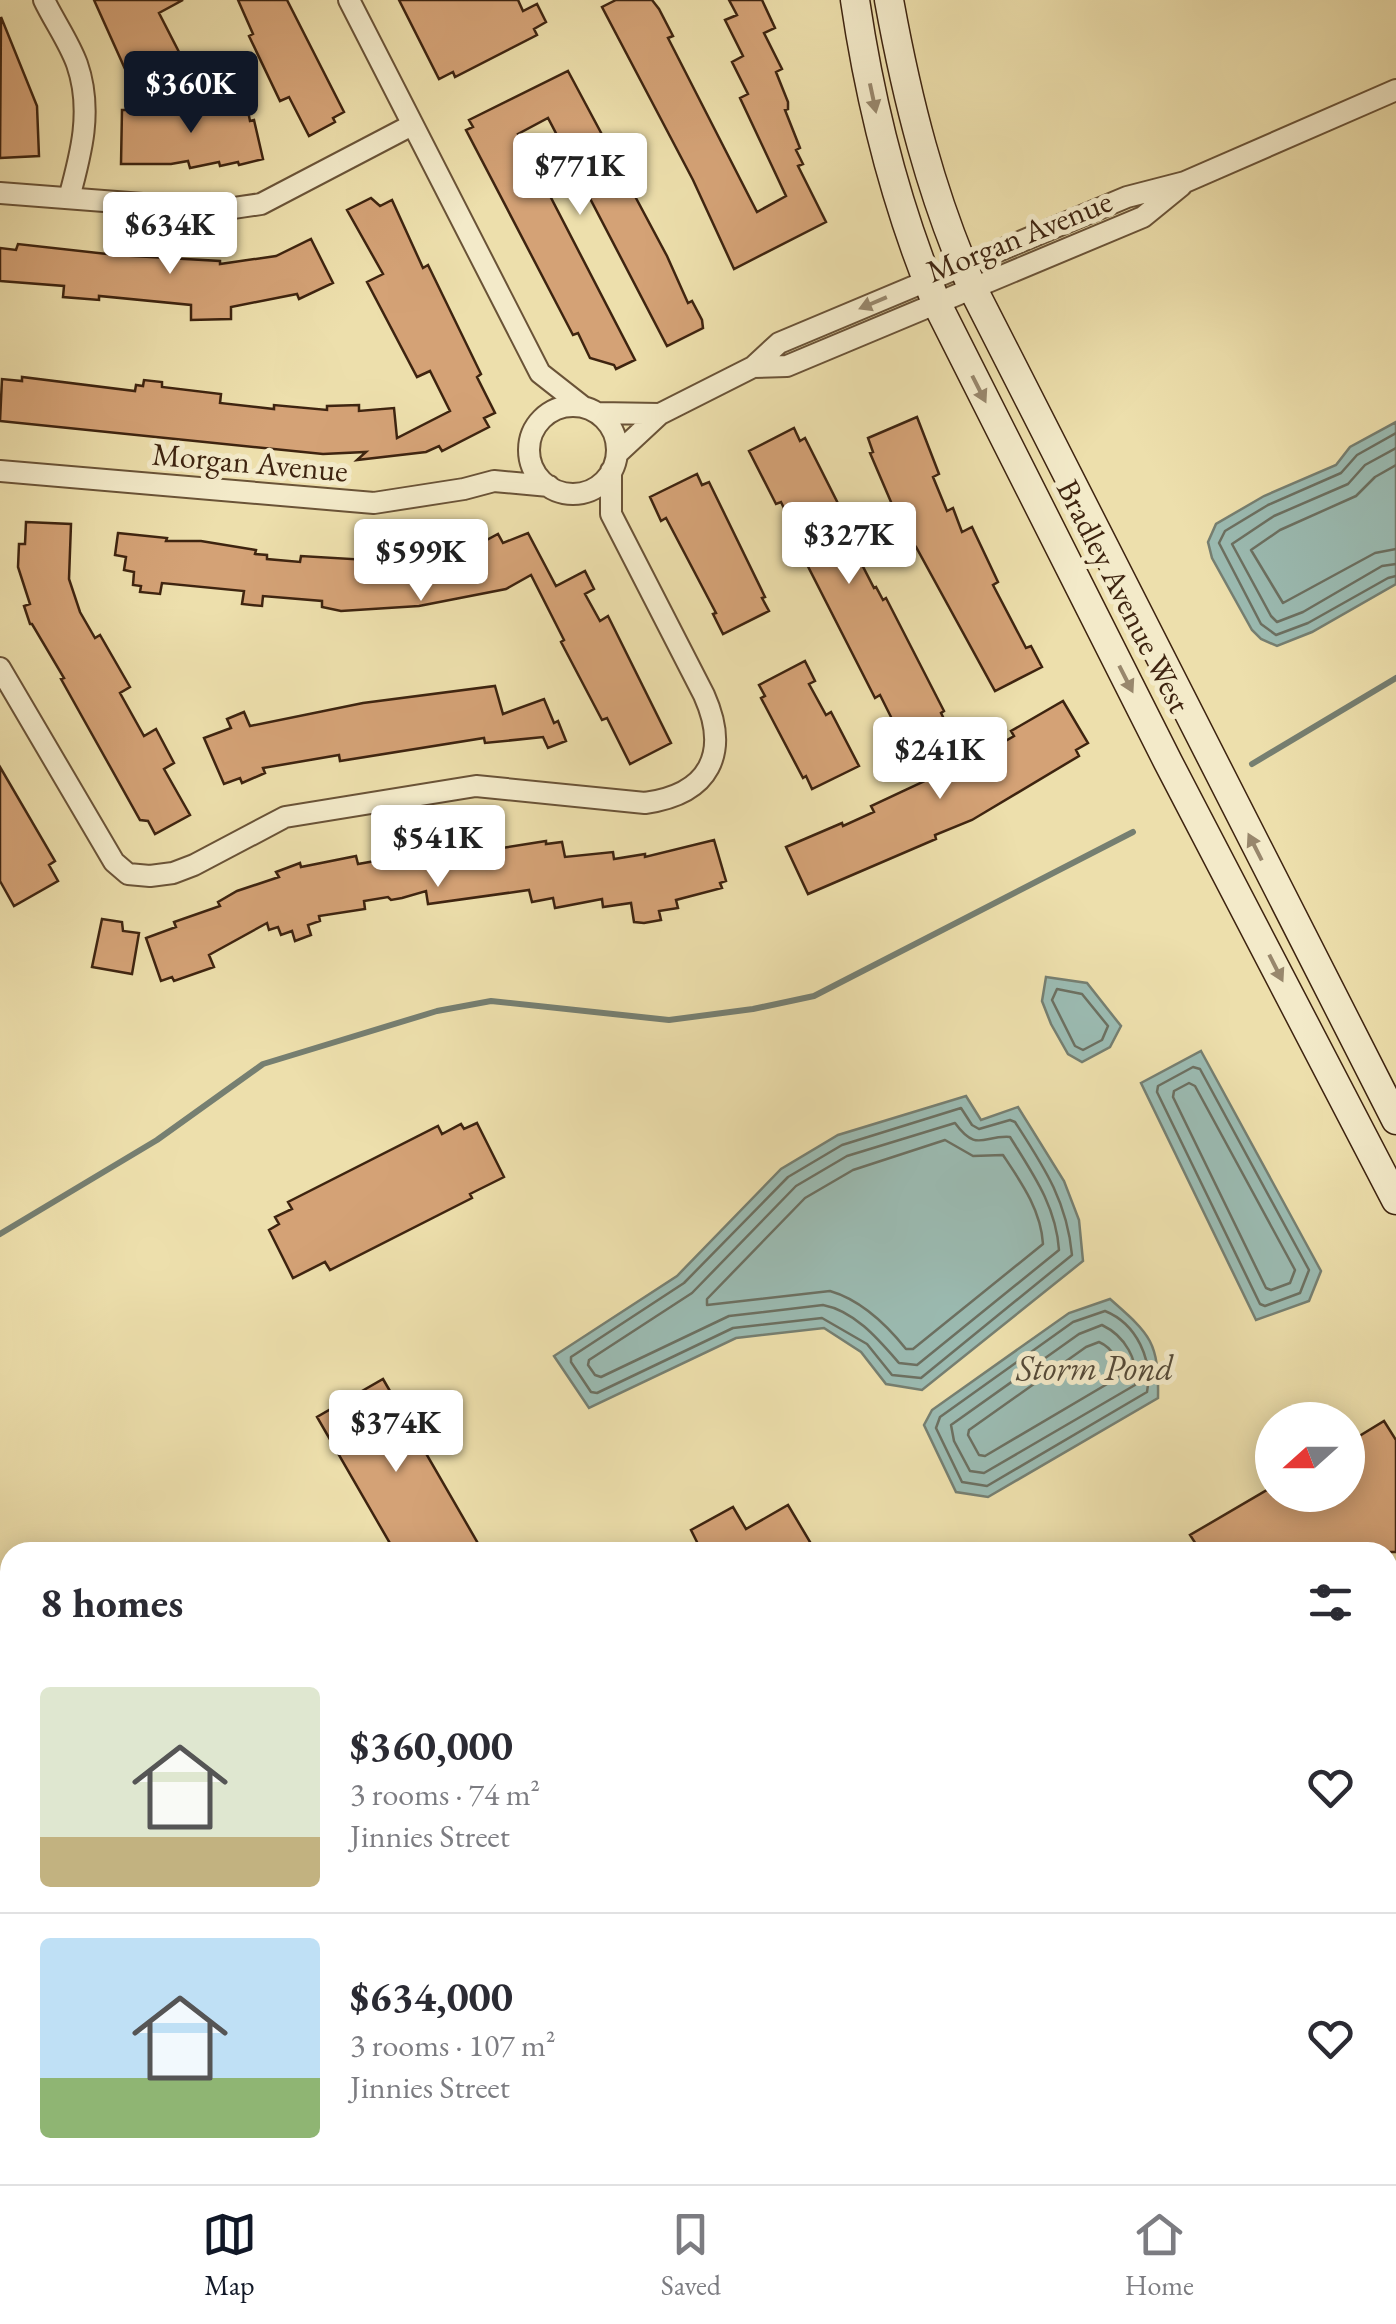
<!DOCTYPE html>
<html lang="en">
<head>
<meta charset="utf-8">
<style>
	:root { --surface:#fff; --page:#f2f2f3; --text:#2b2b33; --muted:#7c7c81; --line:#e1e1e2; --accent:#111827 }
	body { margin:0; font-family:"EB Garamond",serif; background:var(--page); color:var(--text); height:100vh; display:flex; flex-direction:column; font-size:38px; white-space:nowrap }
	* { box-sizing:border-box; margin:0 }
	p { font-size:32px; color:var(--muted) }
	.icon { flex:none; width:55px; height:55px; fill:none; stroke:currentColor; stroke-width:2; stroke-linecap:round; stroke-linejoin:round }
	.map { position:relative; flex:1; overflow:hidden }
	.panel { position:absolute; left:0px; top:1542px; width:1398px; height:642px; display:flex; flex-direction:column; background:var(--surface); border-radius:30px 30px 0 0; box-shadow:0 5px 25px #0003 }
	.panel>* { flex:none }
	.needle { width:65px; rotate:249deg }
	.tools { position:absolute; left:1255px; top:1402px; display:grid; gap:20px }
	.tools a { display:grid; place-items:center; width:110px; height:110px; border-radius:50%; background:var(--surface); box-shadow:0 5px 25px #0003; font-size:50px }
	.price { position:absolute; translate:-50% -85px; padding:0 22px; border-radius:10px; background:#fff; color:#222; font-size:32px; line-height:65px; filter:drop-shadow(0 2px 5px #0008) }
	.price::after { content:''; position:absolute; left:50%; top:60px; width:30px; height:22px; margin-left:-15px; background:inherit; clip-path:polygon(0 0,100% 0,50% 100%) }
	.price.selected { background:var(--accent); color:#fff }
	ul { padding:0; list-style:none }
	li { display:flex; align-items:center; gap:30px; height:250px; padding:0 40px }
	li+li { border-top:2px solid var(--line) }
	li span { display:grid; place-items:center; flex:none; width:280px; height:200px; border-radius:10px; color:#555 }
	li>.icon { margin-inline-start:auto }
	span .icon { width:120px; height:120px; fill:#fffc; stroke-width:1 }
	li b { font-size:42px }
	h2 { display:flex; justify-content:space-between; align-items:center; height:120px; padding:0 40px; font-size:42px }
	.tab-bar { display:flex; justify-content:space-around; align-items:center; height:140px; border-top:2px solid var(--line); background:var(--surface); font-size:28px; color:var(--muted) }
	.tab-bar a { display:grid; justify-items:center; gap:5px }
	.tab-bar .selected { color:var(--accent) }
	.map>svg:first-child { display:block }
	.water { fill:#9bbbb2; stroke:#767f71; stroke-width:2.5 }
	.lines { fill:none; stroke-linecap:round; stroke-linejoin:round }
	.shore { stroke:#6c7061; stroke-width:2.5 }
	.stream { stroke:#767f71; stroke-width:6 }
	.building { fill:#d4a276; stroke:#3e2410; stroke-width:2.5 }
	.minor-casing { stroke:#6a5337; stroke-width:24 }
	.secondary-casing { stroke:#3e2410; stroke-width:31 }
	.primary-casing { stroke:#3e2410; stroke-width:36 }
	.minor { stroke:#f3eac9; stroke-width:20 }
	.secondary { stroke:#f3eac9; stroke-width:28 }
	.primary { stroke:#e6c076; stroke-width:32 }
	.oneway { fill:#98876c }
	.labels { text-anchor:middle; dominant-baseline:central; stroke-width:10; stroke-linejoin:round; paint-order:stroke }
	.street-label { font-size:32px; fill:#3e2410; stroke:#f3eac9 }
	.water-label { font-size:35px; font-style:italic; fill:#554a38; stroke:#f3eac9 }
</style>
</head>
<body>
<div class="map">
<svg width="1396" height="2184" viewBox="0 0 1396 2184">
	<rect width="100%" height="100%" fill="#eddfac"/>
	<filter id="stains"><feTurbulence type="fractalNoise" baseFrequency=".002" numOctaves="4"/><feColorMatrix values="0 0 0 0 .2 0 0 0 0 .09 0 0 0 0 .02 0 0 0 .5 -.17"/></filter>
	<radialGradient id="worn" r=".72"><stop offset=".6" stop-color="#630" stop-opacity="0"/><stop offset="1" stop-color="#630" stop-opacity=".3"/></radialGradient>
	<path class="water" d="M1396,422v162l-84,48 -35,14 -16,-7 -9,-9 -40,-72 -4,-16 8,-18 48,-28 72,-31 14,-18z
		M1046,977l41,6 34,43 -11,21 -28,15 -14,-8 -17,-30 -9,-23z
		M1201,1051l120,220 -12,30 -53,19 -115,-237z
		M966,1096l15,24 37,-13 46,74 15,39 4,41 -161,129 -36,-6 -25,-32 -37,-24 -88,10 -147,70 -35,-52 123,-80 104,-107 57,-34z
		M1110,1299c41,36 49,43 48,99l-170,99 -32,-5 -32,-67 8,-15 137,-97z"/>
	<g class="lines">
		<path class="shore" d="M1396,433l-39,22 -16,18 -73,32 -43,26 -6,12 42,81 15,11 32,-12 80,-45 8,-2
			M1396,448l-31,17 -17,19 -74,32 -42,28 39,72 6,6 26,-10 79,-46 14,-2
			M1396,465l-21,12 -19,19 -76,34 -29,20 32,53 92,-50 21,-4
			M1057,989l25,5 26,32 -6,14 -19,10 -8,-4 -23,-46z
			M1193,1067l7,2 109,201 -9,23 -35,13 -5,-2 -103,-212 1,-6z
			M1189,1083l6,3 100,184 -5,13 -19,7 -5,-2 -93,-191 1,-6z
			M961,1108l11,17 7,4 31,-9 5,2c29,45 52,79 57,133l-151,123 -29,-3 -25,-31 -45,-26 -89,10 -136,65 -6,-1 -20,-30v-5l113,-74 104,-106 54,-32z
			M955,1123c22,30 28,12 55,14 23,37 46,69 49,113l-142,115 -18,-2c-20,-23 -44,-52 -76,-58l-94,11 -128,61 -6,-2 -7,-10 1,-5 103,-67 104,-107 51,-30z
			M945,1140l28,16 30,-1c18,27 38,55 40,89l-130,105h-7c-20,-25 -45,-49 -76,-58l-123,14v-6l98,-101 48,-28z
			M1105,1311c32,13 48,49 42,81l-160,94 -25,-4 -26,-54 4,-11 133,-95z
			M1102,1325c23,11 37,35 33,60l-151,88 -14,-2 -16,-30 -3,-16 128,-91z
			M1099,1342c12,5 24,22 20,35l-134,79 -6,-1 -11,-20 1,-5 117,-83z"/>
		<path class="stream" d="M1252,764l144,-86
			M0,1234l157,-94 106,-76 174,-53 54,-10 178,19 84,-11 61,-13 319,-164"/>
	</g>
	<path class="building" d="M94,0h89l-24,13 21,41 -50,26z
		M238,0h49l57,112 -11,6 2,4 -26,14 -20,-39 -9,4 -31,-65 4,-2z
		M399,0h119l5,11 14,-7 9,18 -12,7 3,6 -82,42 -2,-5 -14,7z
		M616,0h36l7,9 14,27 -5,2 89,174 29,-16 -46,-98 8,-4 -16,-32 11,-6 -18,-36 12,-5 -8,-15h33l13,28 -11,5 18,36 -6,3 12,30v7l-3,1 15,38 -4,2 7,14 -5,2 28,56 -92,47 -41,-89 -91,-173z
		M1,17l36,89 2,50 -39,2z
		M568,71l99,185 21,47 4,-2 10,19 1,8 -36,18 -119,-228 -30,16 117,226 -19,9 -2,-4 -24,-7 -12,-25 -5,2 -107,-205 7,-3 -4,-7z
		M226,99l1,4 15,-3 3,12 3,-1 2,10 4,-1 9,39 -24,6 -1,-3 -18,4 -1,-4 -29,6 -2,-7 -17,3h-50l1,-54h30v4z
		M371,198l9,8 12,-6 31,68 5,-3 53,109 -4,3 18,36 -11,5 5,9 -47,24 -3,-5 -13,6 -69,8 9,-8 -43,2 -323,-33 2,-42 20,2v-4l113,14 1,-6 7,1 1,-6 18,2v5l59,7 -1,9 54,6v-4l53,5v-4l32,-1v6l35,-3 3,30 53,-27 -20,-40 -13,6 -50,-95 16,-8 -36,-64z
		M311,239l22,44 -34,16 -2,-5 -66,13v12l-40,1v-15l-92,-9v4l-36,-3 1,-11 -64,-5v-33l16,2 2,-6 98,11 104,6v3l56,-8z
		M917,417l22,57 -6,3 14,34 6,-3 9,24 10,-5 26,55 -5,3 33,63 5,-2 11,21 -47,24 -79,-144 -2,1 -5,-12 -3,1 -36,-84 3,-1 -5,-14z
		M794,428l6,13 5,-3 57,113 -6,2 18,35 2,-1 7,13 3,-2 58,113 -3,2 6,12 -46,24 -11,-22 5,-2 -15,-30 -5,3 -83,-163 4,-2 -15,-31 -5,2 -27,-53z
		M697,474l5,11 7,-3 56,115 -3,1 7,13 -46,23 -10,-20 3,-1 -50,-95 -5,3 -11,-24z
		M26,522l45,2 -2,55 11,33 15,26 5,-3 30,52 -10,6 24,43 12,-7 18,34 -10,6 26,46 -35,19 -7,-13 -8,-1 -79,-141 3,-1 -32,-54h-2l-6,-18 6,-2 -12,-37 1,-23h6z
		M118,533l49,5 -1,3h35l55,9 -1,4 12,1v4l33,3 1,-6 100,6v-4l50,-7 2,7 45,-24 5,9 25,-10 28,53 29,-15 9,18 -9,5 15,27 8,-5 63,127 -41,21 -23,-46 -5,2 -41,-78 3,-2 -33,-65 -25,14 -87,17 -78,5 -19,-4v-6l-59,-5 -1,10 -20,-2 2,-13 -82,-8 -2,11 -20,-2 1,-6 -8,-1 1,-13 -10,-2 2,-13 -11,-2z
		M805,661l10,20 -6,3 17,31 5,-3 28,54 -47,23 -6,-13 -3,2 -42,-80 4,-2 -6,-11z
		M495,686l8,28 41,-15 10,24 4,-2 8,20 -18,7 -5,-11 -58,6 -1,-5 -144,23 -1,-6 -76,13 2,5 -23,10 -2,-5 -16,6 -20,-46 27,-10 -4,-9 17,-7 6,14 113,-23z
		M1063,701l25,42 -12,7 3,6 -107,64 -37,15 1,4 -128,55 -22,-47 56,-24 1,3 31,-14 -3,-6 79,-37 2,3 62,-36 -3,-5z
		M0,767l55,94 -6,4 9,16 -44,25 -14,-25z
		M489,838l1,5 10,-2 2,7 44,-7v3l16,-2 3,15 48,-5 1,7 31,-5v3l69,-17 12,41 -6,2 2,5 -46,12 2,8 -19,3 2,9 -17,3 -10,-1 -3,-19 -28,4 -1,-8 -47,9 -2,-10 -21,4 -3,-12 -101,14 -2,-13 -24,7 -11,2 -3,-3 -24,4 1,8 -46,7 1,5 -12,4 3,10 -16,6 -3,-10 -11,4 -3,-8 -9,3 -2,-7 -58,32 5,12 -40,14 -2,-4 -11,4 -15,-43 30,-11 -2,-5 46,-16 -2,-4 19,-11 42,-14 -3,-5 24,-9 1,4 55,-11 2,8 34,-6 -2,-8 73,-11 1,4z
		M102,919l20,3 1,9 16,2 -7,41 -40,-7z
		M477,1123l27,54 -34,17 2,4 -142,72 -5,-8 -32,16 -24,-48 10,-6 -4,-7 17,-8 -4,-7 150,-76 4,8 19,-10 3,5z
		M383,1379l100,173h-88l-78,-135z
		M1384,1421l12,19v112h-195l-11,-17 82,-48v8h76v-52z
		M788,1505l28,47h-114l-11,-22 42,-23 13,22z"/>
	<g class="lines">
		<defs>
			<path id="minor" d="M44,0c10,21 25,42 33,64 16,46 4,90 -8,134
				M349,0l191,373 42,33
				M0,193l220,17 41,-6 151,-79
				M753,367l34,-1 356,-149 38,-31
				M529 450a44 44 0 1 1 88 0a44 44 0 1 1-88 0Z
				M598,413l62,1
				M617,454l43,-40 93,-47 26,-24 348,-146 58,-15 211,-92
				M0,471l374,32 90,-14 30,-8 55,5
				M0,668l114,194 14,12 22,2 23,-3 21,-8 91,-48 191,-31 169,17c65,-9 85,-50 59,-108l-93,-181v-43"/>
			<path id="secondary" d="M855,0c15,102 41,206 81,302l232,460 228,438
				M889,0c18,99 42,195 83,287l424,833"/>
			<path id="primary" d="M1388,2131l8,-5
				M1299,2184l15,-9
				M1367,2184l16,-9"/>
		</defs>
		<use href="#minor" class="minor-casing"/>
		<use href="#secondary" class="secondary-casing"/>
		<use href="#primary" class="primary-casing"/>
		<use href="#minor" class="minor"/>
		<use href="#secondary" class="secondary"/>
		<use href="#primary" class="primary"/>
	</g>
	<defs><path id="oneway-solid" d="M-6-.8H1V-3.2L6.5 0L1 3.2V.8H-6Z" transform="scale(2.5)"/></defs>
	<g class="oneway">
		<use href="#oneway-solid" transform="translate(873 98) rotate(78)"/>
		<use href="#oneway-solid" transform="translate(873 303) rotate(157)"/>
		<use href="#oneway-solid" transform="translate(979 389) rotate(63)"/>
		<use href="#oneway-solid" transform="translate(1126 679) rotate(63)"/>
		<use href="#oneway-solid" transform="translate(1255 847) rotate(-117)"/>
		<use href="#oneway-solid" transform="translate(1276 968) rotate(63)"/>
	</g>
	<g class="labels">
		<g class="street-label">
			<text transform="translate(1019 236) rotate(-22)">Morgan Avenue</text>
			<text transform="translate(250 462) rotate(5)">Morgan Avenue</text>
			<text transform="translate(1124 596) rotate(63)">Bradley Avenue West</text>
		</g>
		<g class="water-label">
			<text x="1095" y="1367">Storm Pond</text>
		</g>
	</g>
	<rect width="100%" height="100%" filter="url(#stains)"/>
	<rect width="100%" height="100%" fill="url(#worn)"/>
</svg>
<div class="tools">
<a><svg class="needle" viewBox="-14 -14 28 28"><path d="M0-13l5 13h-10z" fill="#e53935"/><path d="M0 13l5-13h-10z" fill="#7c7c81"/></svg></a>
</div>
<b class="price selected" style="left:191px;top:136px">$360K</b>
<b class="price" style="left:580px;top:218px">$771K</b>
<b class="price" style="left:170px;top:277px">$634K</b>
<b class="price" style="left:849px;top:587px">$327K</b>
<b class="price" style="left:421px;top:604px">$599K</b>
<b class="price" style="left:940px;top:802px">$241K</b>
<b class="price" style="left:438px;top:890px">$541K</b>
<b class="price" style="left:396px;top:1475px">$374K</b>
<section class="panel">
<h2>8 homes<svg class="icon" aria-label="filters" viewBox="0 0 24 24"><path d="M4 7h16M4 17h16"/><circle cx="9" cy="7" r="2"/><circle cx="15" cy="17" r="2"/></svg></h2>
<ul>
<li><span style="background:linear-gradient(#dfe7d0 75%,#c2b280 0)"><svg class="icon" aria-label="home" viewBox="0 0 24 24"><path d="M3 11l9-7 9 7M6 9v11h12V9"/></svg></span><div><b>$360,000</b><p>3 rooms · 74 m²</p><p>Jinnies Street</p></div><svg class="icon" aria-label="heart" viewBox="0 0 24 24"><path d="M12 20l-8-8c-3-5 5-10 8-4 3-6 11-1 8 4z"/></svg></li>
<li><span style="background:linear-gradient(#bfe0f5 70%,#8fb573 0)"><svg class="icon" aria-label="home" viewBox="0 0 24 24"><path d="M3 11l9-7 9 7M6 9v11h12V9"/></svg></span><div><b>$634,000</b><p>3 rooms · 107 m²</p><p>Jinnies Street</p></div><svg class="icon" aria-label="heart" viewBox="0 0 24 24"><path d="M12 20l-8-8c-3-5 5-10 8-4 3-6 11-1 8 4z"/></svg></li>
</ul>
</section>
</div>
<nav class="tab-bar">
<a class="selected"><svg class="icon" aria-label="map" viewBox="0 0 24 24"><path d="M3 6l6-2 6 2 6-2v14l-6 2-6-2-6 2zM9 4v14M15 6v14"/></svg>Map</a>
<a><svg class="icon" aria-label="saved" viewBox="0 0 24 24"><path d="M7 4h10v16l-5-4-5 4z"/></svg>Saved</a>
<a><svg class="icon" aria-label="home" viewBox="0 0 24 24"><path d="M3 11l9-7 9 7M6 9v11h12V9"/></svg>Home</a>
</nav>
</body>
</html>
